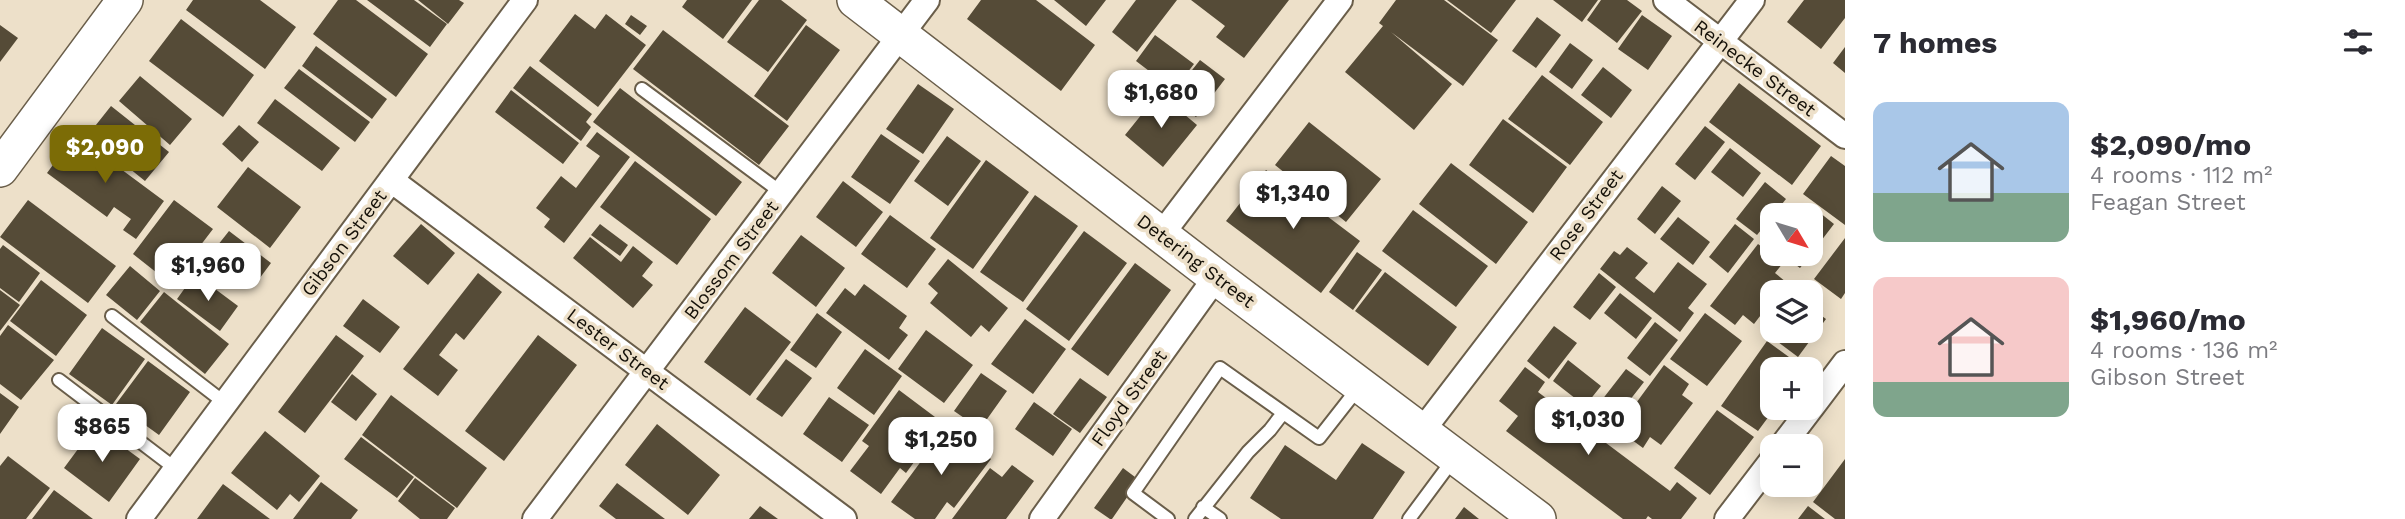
<!DOCTYPE html>
<html lang="en">
<head>
<meta charset="utf-8">
<style>
	:root { --surface:#fff; --page:#f7f7f7; --text:#2b2b33; --muted:#7c7c81; --accent:#7c6c06 }
	body { margin:0; font-family:"Work Sans",sans-serif; background:var(--page); color:var(--text); height:100vh; display:flex; flex-direction:column; font-size:26px; white-space:nowrap }
	* { box-sizing:border-box; margin:0 }
	p { font-size:23px; color:var(--muted) }
	.icon { flex:none; width:38px; height:38px; fill:none; stroke:currentColor; stroke-width:2; stroke-linecap:round; stroke-linejoin:round }
	.map { position:relative; flex:1; overflow:hidden }
	.panel { display:flex; flex-direction:column; background:var(--surface); width:560px }
	.panel>* { flex:none }
	.needle { width:46px; rotate:128deg }
	.fabs { position:absolute; left:1760px; top:203px; display:grid; gap:14px }
	.fabs a { display:grid; place-items:center; width:63px; height:63px; border-radius:14px; background:var(--surface); box-shadow:0 4px 18px #0003; font-size:35px }
	.price { position:absolute; translate:-50% -60px; padding:0 16px; border-radius:14px; background:#fff; color:#222; font-size:23px; line-height:46px; filter:drop-shadow(0 2px 4px #0008) }
	.price::after { content:''; position:absolute; left:50%; top:42px; width:21px; height:16px; margin-left:-10px; background:inherit; clip-path:polygon(0 0,100% 0,50% 100%) }
	.price.active { background:var(--accent); color:#fff }
	ul { padding:0; list-style:none }
	li { display:flex; align-items:center; gap:21px; height:175px; padding:0 28px }
	li span { display:grid; place-items:center; flex:none; width:196px; height:140px; border-radius:14px; color:#555 }
	li>.icon { margin-inline-start:auto }
	span .icon { width:84px; height:84px; fill:#fffc; stroke-width:1 }
	li b { font-size:30px }
	h2 { display:flex; justify-content:space-between; align-items:center; height:84px; padding:0 28px; font-size:30px }
	main { display:flex; flex:1; min-height:0 }
	.map>svg:first-child { display:block }
	.building { fill:#554b37 }
	.lines { fill:none; stroke-linecap:round; stroke-linejoin:round }
	.lane-casing { stroke:#6a5e4a; stroke-width:16 }
	.street-casing { stroke:#6a5e4a; stroke-width:28 }
	.secondary-casing { stroke:#6a5e4a; stroke-width:38 }
	.lane { stroke:#fff; stroke-width:12 }
	.street { stroke:#fff; stroke-width:24 }
	.secondary { stroke:#fff; stroke-width:35 }
	.labels { text-anchor:middle; dominant-baseline:central; stroke-width:7; stroke-linejoin:round; paint-order:stroke }
	.street-label { font-size:19px; fill:#141008; stroke:#ede0c9 }
</style>
</head>
<body>
<main>
<div class="map">
<svg width="1845" height="519" viewBox="0 0 1845 519">
	<rect width="100%" height="100%" fill="#ede0c9"/>
	<path class="building" d="M193,0h67l36,27 -31,42 -79,-59z
		M338,0h18l72,54 -32,43 -83,-63z
		M367,0h47l33,24 -17,23z
		M418,0h41l5,3 -16,21z
		M687,0h65l-29,39 -41,-32z
		M759,0h22l26,20 -39,52 -41,-30z
		M981,0h55l59,45 -34,46 -94,-72z
		M1054,0h52l-20,26z
		M1136,0h41l-40,52 -25,-20z
		M1191,0h98l-45,58 -28,-21 9,-11z
		M1396,0h48l54,40 -35,46 -72,-54 61,52 -38,46 -69,-58 38,-46 -4,-3z
		M1447,0h69l-25,33z
		M1553,0h45l-16,22z
		M1601,0h26l15,11 -25,32 -30,-23z
		M1804,0h41v18l-24,31 -34,-27z
		M575,14l20,15 11,-15 40,31 -48,62 -59,-46z
		M631,15l16,11 -7,9 -15,-11z
		M1642,15l30,21 -24,34 -30,-21z
		M1537,17l24,18 -25,33 -24,-17z
		M181,19l73,56 -31,42 -74,-56z
		M0,25l18,13 -18,24z
		M806,25l34,25 -53,71 -33,-25z
		M663,30l126,96 -30,39 -126,-96z
		M1155,35l39,29 -20,26 -38,-29z
		M1570,43l23,17 -21,29 -23,-17z
		M316,46l71,53 -15,20 -70,-53z
		M1845,47v26l-12,-10z
		M1200,60l25,19 -29,38 -26,-19z
		M530,66l62,48 -6,8 5,5 -10,14 -68,-53z
		M1603,67l29,23 -21,28 -30,-23z
		M299,69l71,53 -15,20 -71,-54z
		M1542,75l61,47 -33,43 -62,-46z
		M140,76l52,43 -22,26 -51,-44z
		M1739,83l82,63 -29,39 -83,-63z
		M918,84l36,25 -31,45 -37,-25z
		M620,88l122,94 -26,34 -123,-94z
		M511,90l68,53 -16,21 -68,-52z
		M1159,93l38,32 -34,42 -38,-32z
		M275,99l65,49 -18,23 -65,-48z
		M111,106l58,46 -24,29 -57,-46z
		M1503,119l64,48 -34,46 -64,-48z
		M1309,122l72,57 -35,43 -71,-57z
		M239,125l20,17 -17,20 -20,-18z
		M1705,126l20,16 -30,38 -20,-16z
		M597,132l33,25 -66,86 -20,-16 6,-8 -14,-11 25,-32 15,12 24,-32 -14,-10z
		M881,134l39,27 -30,43 -39,-27z
		M75,135l89,66 -28,38 -13,-9 8,-11 -17,-12 -7,10 -60,-44z
		M947,136l34,25 -33,45 -34,-25z
		M1730,148l31,25 -18,24 -32,-25z
		M1831,156l14,10v59l-42,-31z
		M986,160l43,32 -56,77 -43,-31z
		M635,161l76,58 -34,46 -77,-58z
		M1451,163l77,59 -32,42 -77,-60z
		M248,167l53,40 -31,41 -53,-41z
		M1266,170l94,71 -39,52 -95,-72z
		M843,181l40,31 -27,35 -40,-30z
		M1765,182l21,17 -29,36 -21,-16z
		M1662,186l19,15 -26,33 -18,-15z
		M1035,195l43,31 -55,76 -43,-30z
		M28,200l88,66 -28,37 -88,-66z
		M174,200l39,29 -42,55 -38,-30z
		M1810,205l24,19 -23,30v-39h-10z
		M1413,210l75,56 -32,41 -74,-56z
		M890,215l46,34 -29,39 -46,-34z
		M1678,217l32,25 -17,23 -33,-26z
		M421,224l34,29 -27,32 -35,-29z
		M600,224l28,21 -8,11 -29,-21z
		M1735,224l19,15 -26,34 -19,-16z
		M229,231l42,32 -18,24 -43,-32z
		M1084,231l43,32 -58,78 -43,-32z
		M801,235l44,33 -29,39 -44,-34z
		M590,237l31,25 12,-16 20,16 -11,14 11,9 -20,23 -60,-50z
		M1845,238v55l-4,6 -27,-20z
		M1758,244l25,19 -8,10 11,9 -8,10h-5v7l-19,25 -11,-9 -8,10 -25,-19z
		M3,245l37,28 -21,29 -19,-14v-39z
		M1627,247l21,16 -13,15 19,15 24,-31 29,22 -19,24 6,5 -14,19 -80,-63 14,-18 6,4z
		M1357,252l25,18 -29,40 -24,-18z
		M1781,254h30l-11,14z
		M948,259l60,49 -19,24 -8,-7 -10,12 -41,-34 8,-10 -10,-9z
		M1135,263l36,27 -63,86 -37,-27z
		M130,266l30,25 -23,29 -31,-25z
		M1385,272l72,55 -29,39 -73,-55z
		M478,273l24,19 -38,48 -8,-7 -17,22 19,15 -20,26 -35,-27z
		M1599,273l17,14 -26,33 -17,-13z
		M195,274l43,32 -18,25 -43,-32z
		M41,280l46,35 -31,41 -46,-35z
		M864,284l43,32 -8,12 9,7 -19,25 -63,-47 19,-25 10,8z
		M0,290l20,15 -20,26z
		M164,292l65,52 -24,30 -65,-52z
		M1620,293l32,25 -16,21 -32,-26z
		M363,299l37,28 -20,26 -37,-27z
		M745,307l46,35 -41,54 -46,-34z
		M1811,308l15,11 -28,38 -28,-21 4,-5h37z
		M817,313l25,19 -26,36 -26,-18z
		M1705,313l37,28 -35,45 -37,-27z
		M1025,319l41,30 -33,45 -42,-30z
		M1655,322l23,18 -28,36 -23,-18z
		M8,325l46,35 -33,40 -21,-16v-48z
		M1554,326l23,17 -28,36 -22,-18z
		M102,328l43,31 -33,46 -43,-31z
		M926,330l47,35 -29,38 -46,-34z
		M336,335l28,21 -59,77 -27,-21z
		M538,335l39,30 -73,96 -39,-30z
		M1767,341l37,27 -31,1v39h2l-17,23 -37,-25z
		M865,349l37,27 -28,39 -37,-27z
		M786,359l26,19 -30,39 -26,-18z
		M1568,360l33,26 -16,20 -32,-25z
		M148,361l42,31 -31,43 -43,-31z
		M1664,365l25,19 -7,11 11,8 -32,42 -11,-8 -7,11 -26,-19z
		M1525,367l20,15 -7,10 132,99 7,-9 20,16 -16,21h-29l-4,-3 -2,3h-23l-117,-88 12,-15 -19,-15z
		M1626,369l18,13 -29,37 -17,-14z
		M981,373l26,18 -27,38 -26,-18z
		M352,374l25,20 -21,27 -25,-19z
		M1080,378l27,19 -27,36 -27,-19z
		M899,390l44,33 -37,50 -6,-5 -19,26 -31,-23 19,-25 -7,-5z
		M0,393l19,14 -19,27z
		M391,395l96,73 -30,40 -95,-73z
		M829,397l40,28 -27,37 -39,-28z
		M1034,402l38,27 -19,27 -38,-27z
		M1717,410l37,27 -44,58 -36,-27z
		M657,424l63,51 -32,40 -63,-50z
		M95,426l45,33 -31,43 -45,-34z
		M947,426l44,33 -37,49 -7,-6 -12,17h-20l-24,-17z
		M265,431l55,45 -21,26 -9,-8 -13,16 -46,-37z
		M361,437l53,40 -17,21 -53,-39z
		M1362,443l43,29 -32,47h-92l-31,-21 35,-53 51,35z
		M8,456l42,32 -24,31h-26v-53z
		M1845,459v60h-10l-22,-17z
		M1012,465l22,16 -28,38h-54l38,-51 12,9z
		M1123,468l16,12 -27,39h-2l-16,-11z
		M415,478l40,30 -8,11h-27l-22,-18z
		M321,482l37,28 -7,9h-58z
		M617,483l48,36h-49l-17,-13z
		M223,484l47,35h-73z
		M54,490l39,29h-61z
		M760,506l18,13h-29z
		M1808,506l17,13h-27z
		M1464,507l15,12h-24z"/>
	<g class="lines">
		<defs>
			<path id="lane" d="M642,89l140,104
				M112,316l113,87
				M59,380l117,89
				M1203,507l17,12
				M1168,519l-35,-26 87,-125 99,70 40,-51
				M1195,519l53,-67 22,-22 13,-17
				M1409,519l46,-62"/>
			<path id="street" d="M1666,0l179,136
				M391,180l453,339
				M1161,235l179,-235
				M1811,408l34,-45
				M1422,431l330,-431
				M1782,446l29,-38
				M139,519l386,-519
				M535,519l392,-519
				M1042,519l174,-242
				M1727,519l46,-60"/>
			<path id="secondary" d="M855,0l361,277 322,242
				M0,169l125,-169"/>
		</defs>
		<use href="#lane" class="lane-casing"/>
		<use href="#street" class="street-casing"/>
		<use href="#secondary" class="secondary-casing"/>
		<use href="#lane" class="lane"/>
		<use href="#street" class="street"/>
		<use href="#secondary" class="secondary"/>
	</g>
	<g class="labels">
		<g class="street-label">
			<text transform="translate(1755 68) rotate(37)">Reinecke Street</text>
			<text transform="translate(1586 215) rotate(-53)">Rose Street</text>
			<text transform="translate(344 243) rotate(-53)">Gibson Street</text>
			<text transform="translate(731 260) rotate(-53)">Blossom Street</text>
			<text transform="translate(1196 261) rotate(37)">Detering Street</text>
			<text transform="translate(618 349) rotate(37)">Lester Street</text>
			<text transform="translate(1129 398) rotate(-54)">Floyd Street</text>
		</g>
	</g>
</svg>
<div class="fabs">
<a><svg class="needle" viewBox="-14 -14 28 28"><path d="M0-13l5 13h-10z" fill="#e53935"/><path d="M0 13l5-13h-10z" fill="#7c7c81"/></svg></a>
<a><svg class="icon" aria-label="layers" viewBox="0 0 24 24"><path d="M12 4l9 5-9 5-9-5zM3 14l9 5 9-5"/></svg></a>
<a>+</a>
<a>−</a>
</div>
<b class="price" style="left:1161px;top:130px">$1,680</b>
<b class="price active" style="left:105px;top:185px">$2,090</b>
<b class="price" style="left:1293px;top:231px">$1,340</b>
<b class="price" style="left:208px;top:303px">$1,960</b>
<b class="price" style="left:1588px;top:457px">$1,030</b>
<b class="price" style="left:102px;top:464px">$865</b>
<b class="price" style="left:941px;top:477px">$1,250</b>
</div>
<section class="panel">
<h2>7 homes<svg class="icon" aria-label="filters" viewBox="0 0 24 24"><path d="M4 7h16M4 17h16"/><circle cx="9" cy="7" r="2"/><circle cx="15" cy="17" r="2"/></svg></h2>
<ul>
<li><span style="background:linear-gradient(#a9c7e8 65%,#7fa58c 0)"><svg class="icon" aria-label="home" viewBox="0 0 24 24"><path d="M3 11l9-7 9 7M6 9v11h12V9"/></svg></span><div><b>$2,090/mo</b><p>4 rooms · 112 m²</p><p>Feagan Street</p></div></li>
<li><span style="background:linear-gradient(#f6c9c9 75%,#7fa58c 0)"><svg class="icon" aria-label="home" viewBox="0 0 24 24"><path d="M3 11l9-7 9 7M6 9v11h12V9"/></svg></span><div><b>$1,960/mo</b><p>4 rooms · 136 m²</p><p>Gibson Street</p></div></li>
</ul>
</section>
</main>
</body>
</html>
